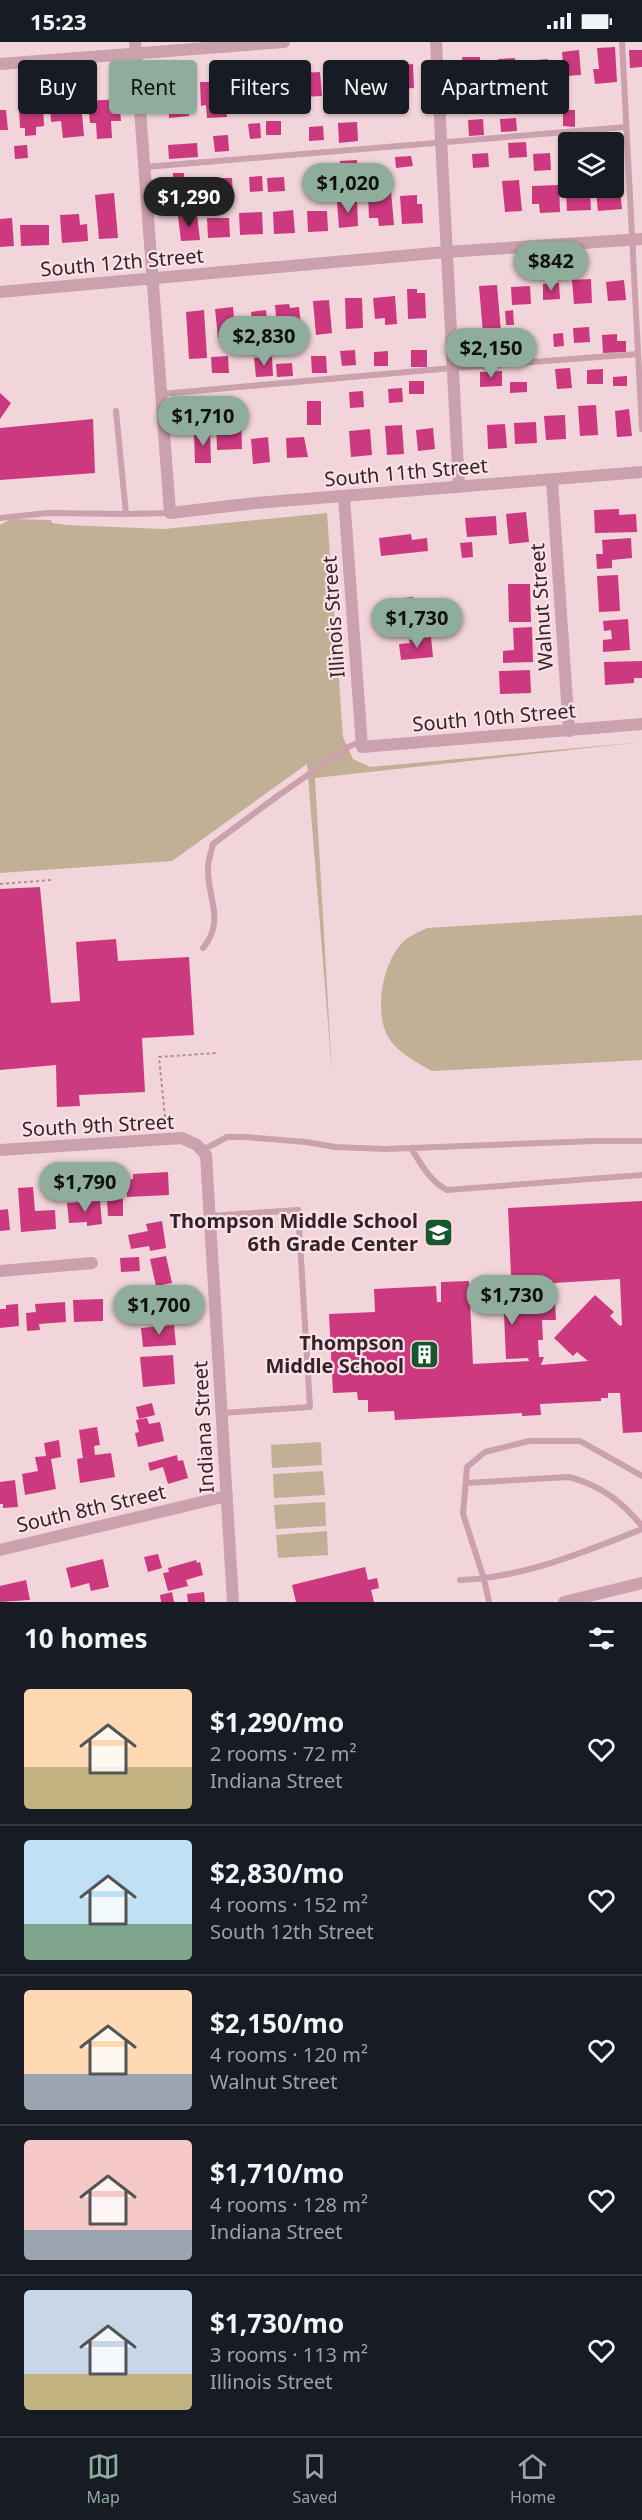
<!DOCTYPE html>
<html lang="en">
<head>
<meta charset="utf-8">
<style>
	:root { --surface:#171b24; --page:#242831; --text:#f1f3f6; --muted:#9ea1a6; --line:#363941; --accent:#8fad9c }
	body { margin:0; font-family:"Noto Sans",sans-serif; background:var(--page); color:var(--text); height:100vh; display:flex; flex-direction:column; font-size:22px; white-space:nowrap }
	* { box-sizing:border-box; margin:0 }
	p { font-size:20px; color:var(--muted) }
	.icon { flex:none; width:33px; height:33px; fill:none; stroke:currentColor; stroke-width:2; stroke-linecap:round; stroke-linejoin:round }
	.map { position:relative; height:1560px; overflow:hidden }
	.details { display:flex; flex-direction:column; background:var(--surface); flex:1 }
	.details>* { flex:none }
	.banner { position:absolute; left:18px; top:18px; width:606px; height:54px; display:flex; gap:12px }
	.buttons { position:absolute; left:558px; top:90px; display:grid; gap:12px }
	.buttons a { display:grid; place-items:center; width:66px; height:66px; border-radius:6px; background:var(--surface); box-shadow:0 2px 4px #0004; font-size:30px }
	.price { position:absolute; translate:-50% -51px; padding:0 14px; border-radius:21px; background:var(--accent); color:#111; font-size:20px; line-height:39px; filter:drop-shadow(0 2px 3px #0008) }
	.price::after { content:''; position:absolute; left:50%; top:36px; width:18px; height:14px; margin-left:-9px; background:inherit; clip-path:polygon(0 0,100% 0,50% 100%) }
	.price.selected { background:#222; color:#fff }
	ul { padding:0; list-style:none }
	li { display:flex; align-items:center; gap:18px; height:150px; padding:0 24px }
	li+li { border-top:2px solid var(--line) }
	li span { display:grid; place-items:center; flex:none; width:168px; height:120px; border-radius:6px; color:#555 }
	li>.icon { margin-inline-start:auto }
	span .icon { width:72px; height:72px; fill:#fffc; stroke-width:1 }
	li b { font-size:26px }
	h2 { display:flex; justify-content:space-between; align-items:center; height:72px; padding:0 24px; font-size:26px }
	.pill { padding:0 21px; border-radius:6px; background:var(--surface); box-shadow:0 2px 4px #0004; font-size:21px; line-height:54px }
	.pill.selected { background:var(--accent); color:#111 }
	.status { display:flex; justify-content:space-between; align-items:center; height:42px; padding:0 30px; background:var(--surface); direction:ltr }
	.status svg { height:16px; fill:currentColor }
	.menu { display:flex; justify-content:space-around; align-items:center; height:84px; border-top:2px solid var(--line); background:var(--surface); font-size:16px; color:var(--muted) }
	.menu a { display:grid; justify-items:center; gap:3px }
	.menu .selected { color:var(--accent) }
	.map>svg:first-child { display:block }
	.green { fill:#c1b095 }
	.building { fill:#cc397e; fill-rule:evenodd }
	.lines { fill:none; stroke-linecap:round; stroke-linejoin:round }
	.path { stroke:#b58b97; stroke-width:2; stroke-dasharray:3 3; stroke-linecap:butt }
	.lane { stroke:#caa1ac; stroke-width:6 }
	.street { stroke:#caa1ac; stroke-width:12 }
	.labels { text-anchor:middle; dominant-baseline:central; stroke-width:4.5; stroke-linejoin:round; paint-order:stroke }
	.street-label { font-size:20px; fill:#34242a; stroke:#fae1e6 }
	.poi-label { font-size:20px; font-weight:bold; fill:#34242a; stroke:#fae1e6; text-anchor:end }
</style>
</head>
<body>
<div class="status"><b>15:23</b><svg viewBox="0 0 49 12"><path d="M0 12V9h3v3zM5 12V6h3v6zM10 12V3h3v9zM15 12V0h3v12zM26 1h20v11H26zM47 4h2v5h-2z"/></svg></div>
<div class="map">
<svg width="642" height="1560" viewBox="0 0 642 1560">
	<rect width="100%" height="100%" fill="#f2d5da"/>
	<path class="green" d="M327,471l16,224 10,22 17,8 272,-25 -327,36 17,295 -25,-309 -135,97 -172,12v-348l11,-6 40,1 1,3 14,2 98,4z
		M642,873v145l-210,11c-16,-9 -38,-20 -46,-38 -11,-26 -3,-71 17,-91 6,-6 16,-10 24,-14z
		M321,1400l1,23 -50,3 -1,-23z
		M323,1429l2,24 -51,3 -1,-24z
		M325,1460l1,24 -50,3 -2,-24z
		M327,1489l1,24 -50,3 -2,-23z"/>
	<path class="building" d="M615,5l2,35 -22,2 -2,-15h6l-2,-21z
		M579,8l2,25 -17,1 -2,-24z
		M629,8h13v17l-12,1z
		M462,15h18l1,25 -18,1z
		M515,16l1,17 -17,2 -1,-18z
		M548,17l3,38 -22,1 -3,-37z
		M413,22l1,24 -17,1 -2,-23z
		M320,30l2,24 -20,1 -1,-24z
		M353,32l3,36 -19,1 -3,-35z
		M286,38l3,29 -18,1 -3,-29z
		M200,40h13v5l12,-1 2,31 -20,1 -1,-13 -5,1z
		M187,42l2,32 -20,2 -2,-33z
		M254,42l1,15 -25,2 -1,-8h7l-1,-8z
		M119,57l2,22h-10l1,17 -15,1 -1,-16h-6l-2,-22z
		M81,60l3,34 -21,2 -2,-17 -10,1 -1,-18z
		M43,65l1,19 -8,1v8l-11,1v-8h-5l-1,-20z
		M0,68h6l2,20h-8z
		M563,68h12v17l-12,-1z
		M516,76l1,13 -16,1 -1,-13z
		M483,77l1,16 -15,1 -1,-16z
		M266,79h15v14h-15z
		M357,80l1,19 -19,2 -1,-20z
		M260,81l1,15 -11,1 -2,-15z
		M323,84l1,14 -15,1v-14z
		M228,93l1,16 -14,1 -2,-16z
		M526,100l1,15 -18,1 -1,-15z
		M197,101l1,14 -29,2 -1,-14z
		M27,103l1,13 -13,1 -1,-13z
		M568,108v17h-5l-1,-16z
		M488,111l1,14 -16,1 -1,-14z
		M550,111l1,17 -17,1 -1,-17z
		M411,114l2,10 -17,2 -1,-11z
		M357,118l1,17 -17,1 -1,-17z
		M317,126h8v13l-8,1z
		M173,131h11v16h-11z
		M262,134l1,15 -13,1 -1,-15z
		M284,135l1,14 -17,1 -1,-14z
		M213,136h19l1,17 -19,1z
		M519,138l3,31 -17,1 -3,-31z
		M559,143l1,27 -20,1 -1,-9h-7v-18z
		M620,148l2,19 -24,2 -2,-19z
		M391,149l3,34 -15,1 -1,-8h-9l-1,-26z
		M590,149l1,19 -24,1 -1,-19z
		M114,151l4,45 -19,1 -4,-44z
		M417,153v9h5l1,19 -21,1 -2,-28z
		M357,158l1,26 -19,2 -2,-26z
		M293,168l2,23 -21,1 -1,-22z
		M307,169h20l1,20 -20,1z
		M262,170l1,22 -23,1 -1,-22z
		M79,172l1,11 7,-1 1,17 -26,2 -2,-28z
		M197,172l3,26 -19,1 -3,-25z
		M12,176l2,28 -14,1v-28z
		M207,176h22l1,19 -22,1z
		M20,183h29v20l-28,1z
		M591,237l1,24 -18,1 -2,-24z
		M624,238l2,20 -18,1 -2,-19z
		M559,241l1,16 -17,1v-16z
		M497,243l4,47 -18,1 -4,-47z
		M530,244l1,18 -19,1 -1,-18z
		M407,247h10v4h8l1,25 -18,1z
		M395,254l2,28 -12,1v-7l-10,1 -2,-21z
		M345,256h17l1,30 -17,1z
		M329,258l3,33 -16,2 -3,-34z
		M289,262l1,4 9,-1 2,17 -24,2 -2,-21z
		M233,265l3,30 -18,1 -3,-29z
		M204,268l3,48 -18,1 -3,-47z
		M266,268l3,28 -15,2 -3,-28z
		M513,268l1,15h-8l-1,-14z
		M589,285l1,15 -16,1 -1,-15z
		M563,291l1,13 -10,1 -1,-13z
		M617,292v7h9v11l-23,1 -1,-18z
		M500,301l1,15 -20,1 -1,-15z
		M355,308l1,15 -14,1 -2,-15z
		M411,308h16v17h-16z
		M388,309v15h-14v-14z
		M228,314l1,17h-17l-1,-16z
		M311,314h15l1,17h-15z
		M272,315l1,19 -17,1 -2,-19z
		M292,321l1,13 -16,1 -1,-13z
		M570,326l2,20 -15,1 -2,-20z
		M603,327v15h-16v-14z
		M502,329v15l-22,1v-15z
		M627,334v10h-14v-9z
		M409,339h15v13h-15z
		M510,340h17v10l-17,1z
		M402,346l1,14 -14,1 -1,-14z
		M363,349l1,16 -14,1 -1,-16z
		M0,351l11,10 -11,16z
		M307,359h14v24h-14z
		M596,363l2,30 -18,1 -2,-30z
		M207,364l1,13 -14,1 -1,-13z
		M629,367l3,27 -15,1 -2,-26z
		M565,373l1,24 -20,1 -2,-24z
		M241,376l1,31 -25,1 -1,-31z
		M93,377l2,54 -95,7v-52z
		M536,380l1,21 -22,1 -1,-21z
		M505,382l2,24 -19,1 -1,-24z
		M402,383l2,29 -17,1 -2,-29z
		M433,386l2,21 -17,2 -2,-21z
		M370,387l2,26 -21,2 -2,-26z
		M210,389l1,32h-16l-1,-31z
		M268,395l2,25 -17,2 -2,-25z
		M304,395l4,20 -21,1 -1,-20z
		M619,467v6l17,-1 1,18 -42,1 -1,-23z
		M526,470l3,30 -20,2 -3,-30z
		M496,474l1,19 -30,2 -2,-19z
		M411,492l1,6 15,-2 1,13 -47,5 -2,-18z
		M631,496l1,20 -20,2v8l-15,1 -1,-15h7l-1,-14z
		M472,500l1,15 -11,1 -2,-15z
		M618,533l2,36 -21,1 -2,-36z
		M508,542h22l1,38h-22z
		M413,555l3,30 -18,2 -3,-30z
		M628,577l2,31 -27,2v-12l9,-1 -1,-9 -7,1 -1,-10z
		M532,585l1,35 -30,1v-12l11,-1 -1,-22z
		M431,595l2,20 -32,3 -2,-16 11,-1 -1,-3z
		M642,619v17h-8v5l-29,2 -1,-23z
		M530,628l1,23 -31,1 -1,-23z
		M40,845l11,116 29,-2 -4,-59 40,-3 2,22 71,-4 5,78 -52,3 3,54 -66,3 1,11 -23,1 -1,-42 -56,5v-181z
		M168,1130l1,23 -42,2 -1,-17 7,-1v-5z
		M33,1145l2,24 20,-1 1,19 -35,3 -3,-44z
		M123,1157v17h-15l-1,-16z
		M100,1159l2,23 -15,2v-4l-18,1 -2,-20z
		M642,1159v231l-19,1 -3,-40h-12v5h-7v3l-61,3 1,11 -19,1v-3l-127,7 -1,-9 -26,1v-12h-10l-1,-8 -24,1 -4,-79 46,-2 -1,-23 62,-3 1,16h4v-20l28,-1 4,83 56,-3 -1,-3 -22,1 -3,-67h-11v-15l19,-2 -3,-67zM620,1237l2,46 -2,1 -10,-10 4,-4 -19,-17 -41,43 19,18 4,-4 11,9 -47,4 3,-8h-5l-1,-17h5l-1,-20h14l-2,-37z
		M8,1167l2,21 -10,1v-21z
		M162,1179l4,27 -16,3 -1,-5 -18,3 -3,-14 20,-4 -2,-7z
		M166,1214l6,27 -16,3 -6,-27z
		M139,1215l1,14 -19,1 -1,-14z
		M103,1257v22l-29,1 -1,-22z
		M65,1260l1,20 -27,2 1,6 -13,1 -1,-18 10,-1 -1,-8z
		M18,1262l1,22 -19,2v-19h6v-4z
		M172,1263l1,18 -18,1 -2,-18z
		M174,1283l2,20 -33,2 -2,-19z
		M173,1313l2,29 -32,3 -3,-30z
		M152,1361l3,12 -16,4 -3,-12z
		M147,1376l2,6 11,-2 4,19 -26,6 -3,-14 4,-1 -3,-12z
		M97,1385l3,18 -6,1 1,9 16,-2 4,24 -35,6 -3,-24 6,-1 -4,-28z
		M59,1398l2,17 -10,2 5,30 -31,6 -3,-21 16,-3 -3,-14 11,-1 -2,-13z
		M177,1413l1,6 5,-1 5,18 -20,6 -5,-17 -13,4 -2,-8z
		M15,1438l3,27 -15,1v-4h-3v-22z
		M158,1512l4,14 -14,4 -4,-15z
		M103,1517l6,28 -18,4 -2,-8 -18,5 -5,-20z
		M196,1518l1,3 3,-1 3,13 -17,5 2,6 -20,5 -5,-18 6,-1 -1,-4z
		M365,1525l3,13 9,-2 2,10 -8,2 3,12h-78l-4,-17z
		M26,1538l4,20 -30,2v-16z
		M172,1550l2,10h-13l-1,-7z
		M204,1550l1,10h-17l-1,-8z"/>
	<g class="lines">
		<path class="path" d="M0,842l51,-4
			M165,1075l-6,-60 57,-4"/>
		<path class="lane" d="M622,0l20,387
			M145,125l481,-40
			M160,352l292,-26 186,-14
			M116,369l10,103 43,-1
			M0,476l48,-5 78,1
			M203,906c23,-28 4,-50 5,-80 0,-7 3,-16 5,-24l66,-49 69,-48 14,-6
			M411,1106c10,16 19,33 36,42l195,-15
			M203,1108l24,-13h18l61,5 29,5 50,2 210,-8h47
			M210,1174l88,-6 12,197 -88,6
			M466,1441l103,-6c33,9 52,24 73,49
			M460,1538c62,-2 125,-28 182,-51
			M489,1560l-5,-23 -21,-65 4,-47 18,-15 44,-11h51l62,35"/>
		<path class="street" d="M135,0l35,471 86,-10 386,-31
			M436,0l23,445
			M0,22l284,-22
			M0,250l446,-40 196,-13
			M552,439l17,250
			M344,455l18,250 280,-23
			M0,1108l182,-12 15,7 9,10 27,447
			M0,1229l92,-8
			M0,1508l227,-54
			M564,1560l78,-19"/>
	</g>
	<defs>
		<symbol id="school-square" viewBox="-11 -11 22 22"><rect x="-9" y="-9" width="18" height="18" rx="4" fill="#18572e" stroke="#fae1e6"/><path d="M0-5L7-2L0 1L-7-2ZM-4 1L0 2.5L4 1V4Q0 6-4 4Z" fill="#fff"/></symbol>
		<symbol id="building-square" viewBox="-11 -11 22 22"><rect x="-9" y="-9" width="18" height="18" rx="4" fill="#18572e" stroke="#fae1e6"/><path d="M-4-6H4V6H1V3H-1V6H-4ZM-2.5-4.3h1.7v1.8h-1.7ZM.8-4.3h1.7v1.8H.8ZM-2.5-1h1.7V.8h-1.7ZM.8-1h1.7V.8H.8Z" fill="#fff"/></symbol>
	</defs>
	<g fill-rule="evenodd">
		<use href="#school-square" x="422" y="1174" width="33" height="33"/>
		<use href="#building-square" x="408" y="1296" width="33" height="33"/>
	</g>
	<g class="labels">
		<g class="street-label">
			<text transform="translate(122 220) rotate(-5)">South 12th Street</text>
			<text transform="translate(406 430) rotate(-5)">South 11th Street</text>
			<text transform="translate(541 565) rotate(-94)">Walnut Street</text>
			<text transform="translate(333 575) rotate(-94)">Illinois Street</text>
			<text transform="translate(494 675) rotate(-5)">South 10th Street</text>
			<text transform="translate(98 1083) rotate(-3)">South 9th Street</text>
			<text transform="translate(203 1385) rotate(-93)">Indiana Street</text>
			<text transform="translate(91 1466) rotate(-13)">South 8th Street</text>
		</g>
		<g class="poi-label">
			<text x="418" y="1178">Thompson Middle School<tspan x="418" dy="23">6th Grade Center</tspan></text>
			<text x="404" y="1300">Thompson<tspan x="404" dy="23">Middle School</tspan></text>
		</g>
	</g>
</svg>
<div class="buttons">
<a><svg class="icon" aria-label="layers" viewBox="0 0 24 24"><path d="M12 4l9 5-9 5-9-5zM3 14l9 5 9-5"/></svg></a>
</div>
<b class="price" style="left:348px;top:172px">$1,020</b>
<b class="price selected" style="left:189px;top:186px">$1,290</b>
<b class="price" style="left:551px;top:250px">$842</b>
<b class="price" style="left:264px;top:325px">$2,830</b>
<b class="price" style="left:491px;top:337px">$2,150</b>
<b class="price" style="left:203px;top:405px">$1,710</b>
<b class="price" style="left:417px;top:607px">$1,730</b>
<b class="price" style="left:85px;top:1171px">$1,790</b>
<b class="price" style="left:512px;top:1284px">$1,730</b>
<b class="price" style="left:159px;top:1294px">$1,700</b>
<div class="banner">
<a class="pill">Buy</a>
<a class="pill selected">Rent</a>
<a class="pill">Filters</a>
<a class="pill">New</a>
<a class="pill">Apartment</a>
</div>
</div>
<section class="details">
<h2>10 homes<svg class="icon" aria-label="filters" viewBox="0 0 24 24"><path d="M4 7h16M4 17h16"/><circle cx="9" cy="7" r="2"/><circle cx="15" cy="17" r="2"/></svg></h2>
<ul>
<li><span style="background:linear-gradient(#ffd9b3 65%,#c2b280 0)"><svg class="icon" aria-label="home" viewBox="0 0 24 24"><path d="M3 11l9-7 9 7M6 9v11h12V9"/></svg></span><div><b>$1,290/mo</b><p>2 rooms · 72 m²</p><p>Indiana Street</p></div><svg class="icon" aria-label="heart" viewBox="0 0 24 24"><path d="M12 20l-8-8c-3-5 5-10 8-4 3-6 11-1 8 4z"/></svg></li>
<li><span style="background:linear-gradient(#bfe0f5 70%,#7fa58c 0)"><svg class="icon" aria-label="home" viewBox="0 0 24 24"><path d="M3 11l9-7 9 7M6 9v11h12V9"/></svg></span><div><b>$2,830/mo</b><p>4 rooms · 152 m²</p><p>South 12th Street</p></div><svg class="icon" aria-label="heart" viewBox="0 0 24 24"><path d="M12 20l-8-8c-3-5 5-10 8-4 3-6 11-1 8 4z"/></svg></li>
<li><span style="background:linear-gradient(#ffd9b3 70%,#9aa5b1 0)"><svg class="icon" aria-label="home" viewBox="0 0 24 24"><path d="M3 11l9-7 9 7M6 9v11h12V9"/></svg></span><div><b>$2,150/mo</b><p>4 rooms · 120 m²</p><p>Walnut Street</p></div><svg class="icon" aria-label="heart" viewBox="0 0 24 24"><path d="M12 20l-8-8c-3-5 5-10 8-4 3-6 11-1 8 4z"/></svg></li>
<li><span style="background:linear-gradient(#f6c9c9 75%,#9aa5b1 0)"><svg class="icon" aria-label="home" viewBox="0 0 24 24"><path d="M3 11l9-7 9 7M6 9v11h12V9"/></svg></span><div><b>$1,710/mo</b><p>4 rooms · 128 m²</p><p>Indiana Street</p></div><svg class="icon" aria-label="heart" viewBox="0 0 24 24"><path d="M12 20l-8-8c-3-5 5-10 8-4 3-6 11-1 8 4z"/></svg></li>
<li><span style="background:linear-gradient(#c9d6e8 70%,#c2b280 0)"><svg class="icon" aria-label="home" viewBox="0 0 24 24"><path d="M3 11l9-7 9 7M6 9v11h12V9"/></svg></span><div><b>$1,730/mo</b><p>3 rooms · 113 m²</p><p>Illinois Street</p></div><svg class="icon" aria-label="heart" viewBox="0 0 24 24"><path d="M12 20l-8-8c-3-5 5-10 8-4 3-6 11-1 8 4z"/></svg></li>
</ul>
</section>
<nav class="menu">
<a class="selected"><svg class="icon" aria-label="map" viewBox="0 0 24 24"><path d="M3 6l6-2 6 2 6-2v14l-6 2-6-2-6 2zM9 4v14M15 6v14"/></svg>Map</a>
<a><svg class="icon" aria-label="saved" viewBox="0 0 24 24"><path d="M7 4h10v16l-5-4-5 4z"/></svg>Saved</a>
<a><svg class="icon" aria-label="home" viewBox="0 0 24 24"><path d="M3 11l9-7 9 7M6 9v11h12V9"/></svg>Home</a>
</nav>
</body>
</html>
